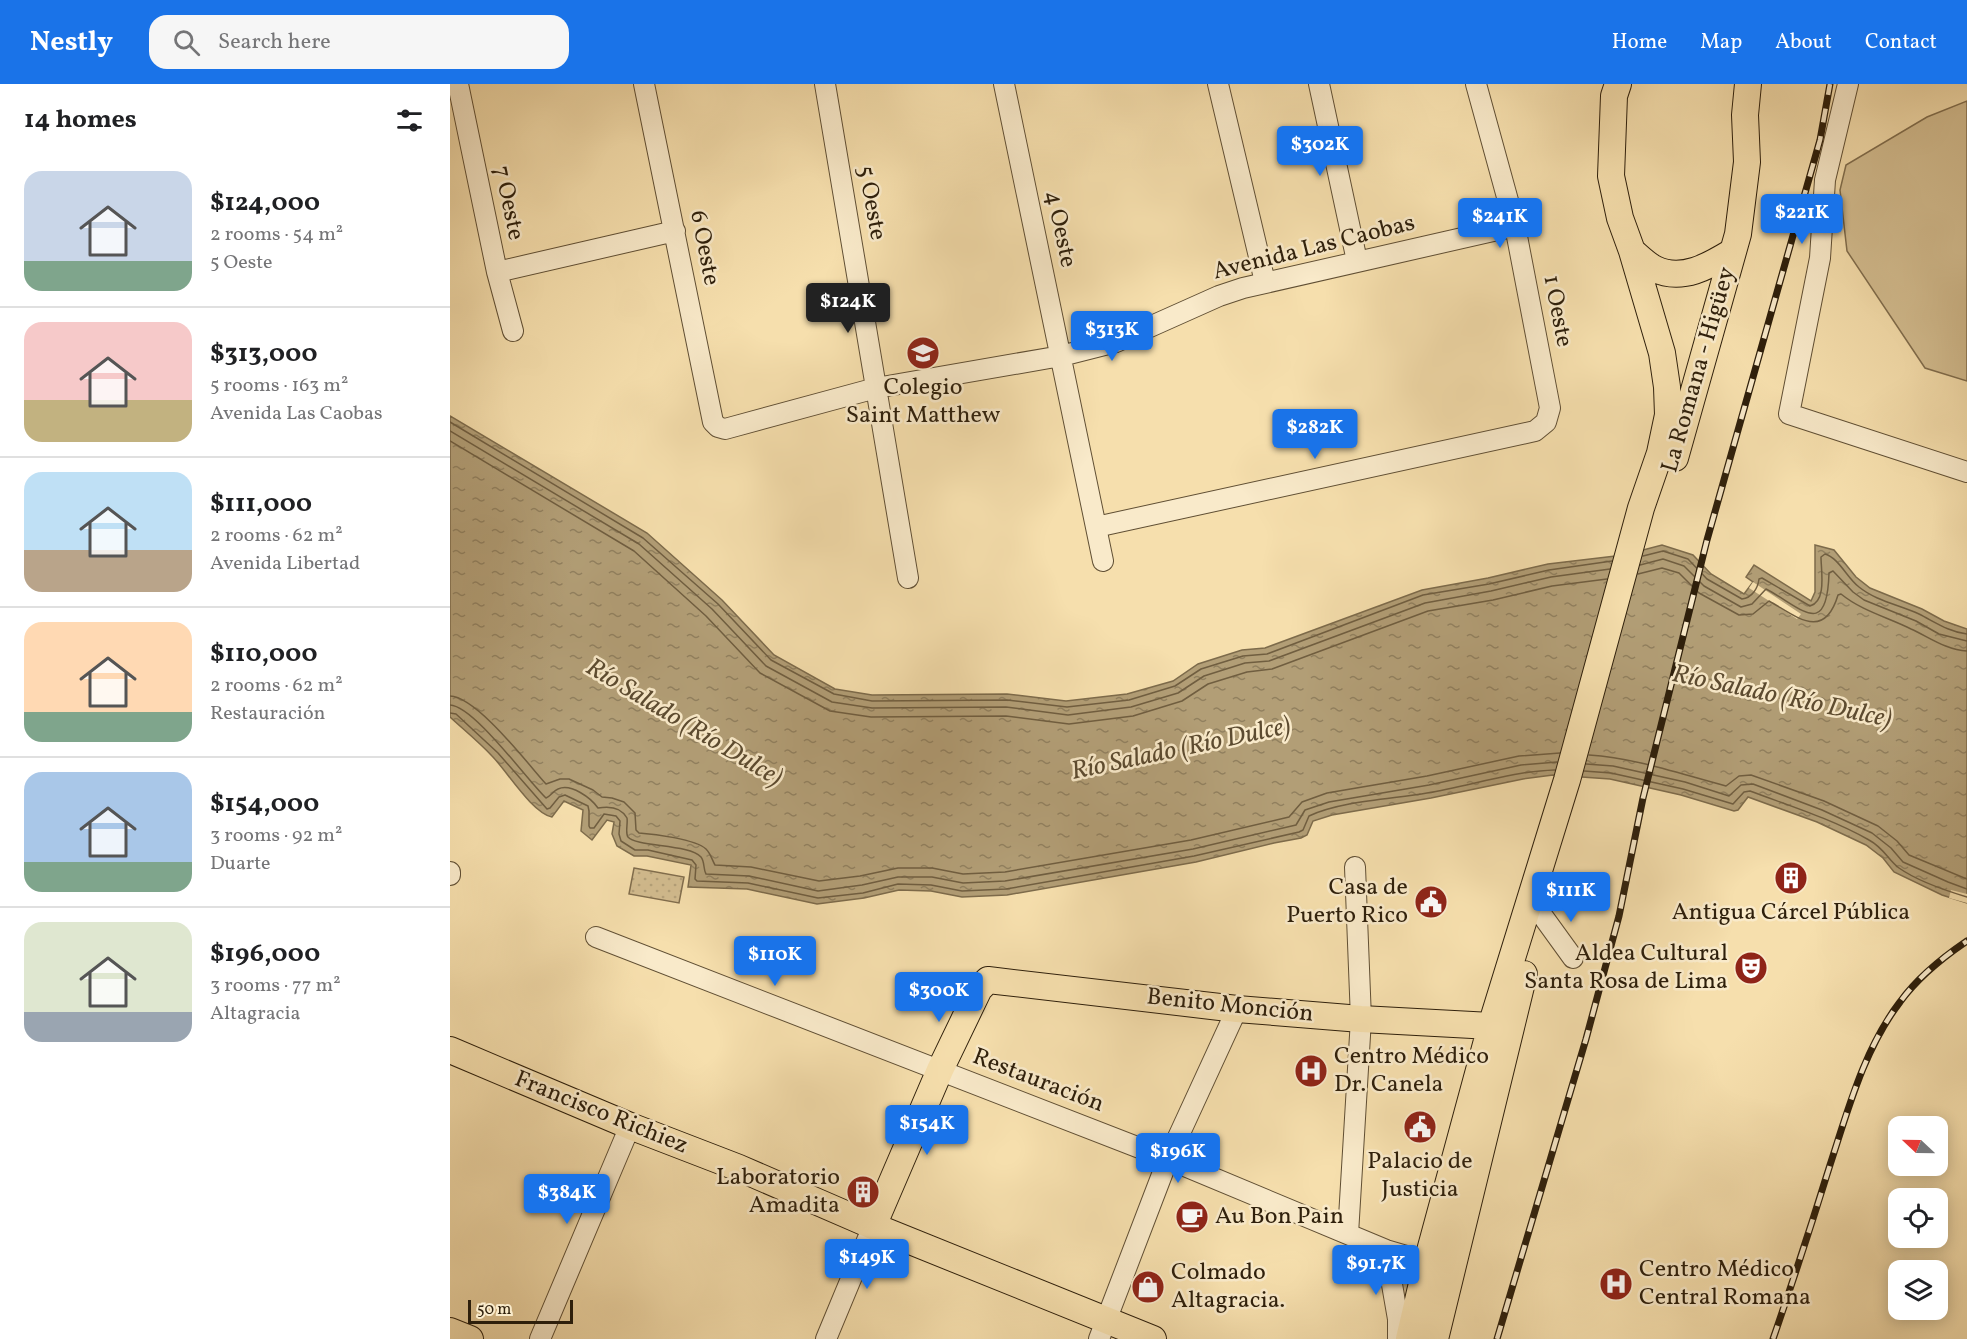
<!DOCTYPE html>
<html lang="en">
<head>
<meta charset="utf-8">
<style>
	:root { --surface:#fff; --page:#f6f6f6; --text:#202124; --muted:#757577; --line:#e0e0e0; --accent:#1a73e8 }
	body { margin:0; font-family:Vollkorn,serif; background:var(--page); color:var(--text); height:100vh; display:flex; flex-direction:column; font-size:22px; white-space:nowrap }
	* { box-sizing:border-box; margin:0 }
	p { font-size:20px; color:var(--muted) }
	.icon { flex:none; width:33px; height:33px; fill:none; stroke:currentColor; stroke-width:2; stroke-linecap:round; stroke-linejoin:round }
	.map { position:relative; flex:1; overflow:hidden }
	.drawer { display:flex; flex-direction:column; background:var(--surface); width:450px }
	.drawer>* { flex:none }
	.needle { width:39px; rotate:292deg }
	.fabs { position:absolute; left:1438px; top:1032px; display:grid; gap:12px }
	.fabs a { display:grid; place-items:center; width:60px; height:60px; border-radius:12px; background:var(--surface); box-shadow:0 3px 15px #0003; font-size:30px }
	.scale { position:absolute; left:18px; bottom:15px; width:105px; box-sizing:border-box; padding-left:6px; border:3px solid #2e1f0b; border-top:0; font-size:16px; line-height:21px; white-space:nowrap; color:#2e1f0b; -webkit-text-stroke:4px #f9eaca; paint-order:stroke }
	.price { position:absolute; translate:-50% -51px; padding:0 14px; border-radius:6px; background:var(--accent); color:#fff; font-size:20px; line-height:39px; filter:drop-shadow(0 2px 3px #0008) }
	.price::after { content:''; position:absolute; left:50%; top:36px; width:18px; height:14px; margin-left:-9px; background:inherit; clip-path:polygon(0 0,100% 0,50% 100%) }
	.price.selected { background:#222; color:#fff }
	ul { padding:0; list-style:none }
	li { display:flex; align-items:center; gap:18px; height:150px; padding:0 24px }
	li+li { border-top:2px solid var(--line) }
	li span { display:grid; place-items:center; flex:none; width:168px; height:120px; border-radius:18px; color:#555 }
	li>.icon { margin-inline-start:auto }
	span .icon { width:72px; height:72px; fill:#fffc; stroke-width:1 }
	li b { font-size:26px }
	h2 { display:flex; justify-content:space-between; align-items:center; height:72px; padding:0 24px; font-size:26px }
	header { display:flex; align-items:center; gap:36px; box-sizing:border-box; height:84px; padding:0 30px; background:var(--accent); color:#fff }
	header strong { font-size:28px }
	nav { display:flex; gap:33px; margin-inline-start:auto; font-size:21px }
	.search { width:420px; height:54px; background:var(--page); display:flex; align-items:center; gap:15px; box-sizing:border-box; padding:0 21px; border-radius:18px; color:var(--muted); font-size:22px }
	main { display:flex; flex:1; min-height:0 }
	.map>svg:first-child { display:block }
	.grass { fill:#d4be91; stroke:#816e4e; stroke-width:1.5 }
	.park { fill:url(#park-dots); stroke:#816e4e; stroke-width:1.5 }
	.water { fill:url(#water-ripples); stroke:#7d6b4b; stroke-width:1.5 }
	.pier { fill:#f6dfad }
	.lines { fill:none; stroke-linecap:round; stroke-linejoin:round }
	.shore { stroke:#705e40; stroke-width:1.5 }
	.minor-casing { stroke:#604f34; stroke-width:22 }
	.major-casing { stroke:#2e1f0b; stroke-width:28 }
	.minor { stroke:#f9eaca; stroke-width:20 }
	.major { stroke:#f6dfad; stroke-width:26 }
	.rail-casing { stroke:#2e1f0b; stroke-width:7 }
	.rail { stroke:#f9eaca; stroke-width:4.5; stroke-dasharray:14; stroke-linecap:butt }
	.labels { text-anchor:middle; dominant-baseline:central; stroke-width:5; stroke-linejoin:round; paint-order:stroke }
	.street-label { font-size:24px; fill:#2e1f0b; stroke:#f9eaca }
	.poi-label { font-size:24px; fill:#2e1f0b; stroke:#f9eaca; text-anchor:start }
	.water-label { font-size:26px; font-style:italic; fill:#5c4b30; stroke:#f9eaca }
</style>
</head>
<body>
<header>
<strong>Nestly</strong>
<div class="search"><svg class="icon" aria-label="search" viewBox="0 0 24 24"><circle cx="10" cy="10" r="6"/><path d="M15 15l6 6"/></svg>Search here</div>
<nav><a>Home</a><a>Map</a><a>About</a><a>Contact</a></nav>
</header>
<main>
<section class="drawer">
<h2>14 homes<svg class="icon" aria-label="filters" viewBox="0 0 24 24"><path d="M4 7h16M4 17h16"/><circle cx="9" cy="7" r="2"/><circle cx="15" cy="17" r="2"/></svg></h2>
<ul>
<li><span style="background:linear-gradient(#c9d6e8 75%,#7fa58c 0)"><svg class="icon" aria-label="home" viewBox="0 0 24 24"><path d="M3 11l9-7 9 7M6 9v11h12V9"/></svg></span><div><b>$124,000</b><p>2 rooms · 54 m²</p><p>5 Oeste</p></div></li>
<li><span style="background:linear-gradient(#f6c9c9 65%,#c2b280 0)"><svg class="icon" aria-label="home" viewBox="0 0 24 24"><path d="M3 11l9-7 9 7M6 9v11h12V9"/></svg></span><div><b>$313,000</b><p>5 rooms · 163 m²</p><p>Avenida Las Caobas</p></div></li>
<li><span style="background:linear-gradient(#bfe0f5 65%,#b9a48a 0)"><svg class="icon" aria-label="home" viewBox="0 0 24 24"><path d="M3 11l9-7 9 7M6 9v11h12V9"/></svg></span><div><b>$111,000</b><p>2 rooms · 62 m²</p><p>Avenida Libertad</p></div></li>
<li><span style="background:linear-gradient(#ffd9b3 75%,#7fa58c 0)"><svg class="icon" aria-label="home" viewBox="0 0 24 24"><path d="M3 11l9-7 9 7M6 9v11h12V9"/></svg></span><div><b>$110,000</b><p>2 rooms · 62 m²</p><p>Restauración</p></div></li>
<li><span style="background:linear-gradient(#a9c7e8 75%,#7fa58c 0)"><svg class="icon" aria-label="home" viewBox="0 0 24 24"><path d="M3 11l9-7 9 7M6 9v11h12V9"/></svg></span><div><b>$154,000</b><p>3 rooms · 92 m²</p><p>Duarte</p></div></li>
<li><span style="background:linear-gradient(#dfe7d0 75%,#9aa5b1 0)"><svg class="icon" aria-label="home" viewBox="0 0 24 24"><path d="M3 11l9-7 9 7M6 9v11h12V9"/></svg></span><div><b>$196,000</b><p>3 rooms · 77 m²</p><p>Altagracia</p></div></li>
</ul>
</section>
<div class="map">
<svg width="1517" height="1255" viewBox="0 0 1517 1255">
	<defs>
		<pattern id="park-dots" width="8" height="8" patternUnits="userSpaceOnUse" patternTransform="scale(1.5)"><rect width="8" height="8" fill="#d4be91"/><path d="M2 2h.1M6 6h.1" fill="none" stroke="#b6a37c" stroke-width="1.8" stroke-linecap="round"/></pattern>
		<pattern id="water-ripples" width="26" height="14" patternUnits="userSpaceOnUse" patternTransform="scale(1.5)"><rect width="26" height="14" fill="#b29e76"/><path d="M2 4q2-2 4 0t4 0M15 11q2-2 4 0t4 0" fill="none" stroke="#91805f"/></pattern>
	</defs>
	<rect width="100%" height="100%" fill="#f6dfad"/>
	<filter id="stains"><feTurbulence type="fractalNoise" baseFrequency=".00333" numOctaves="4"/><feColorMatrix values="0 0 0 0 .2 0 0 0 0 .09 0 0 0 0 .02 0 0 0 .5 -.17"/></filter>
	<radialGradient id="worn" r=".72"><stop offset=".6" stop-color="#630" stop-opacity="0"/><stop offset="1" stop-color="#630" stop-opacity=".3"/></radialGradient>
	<path class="grass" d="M1517,17v280l-42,-13 -78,-117 -7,-61 6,-25 81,-48z"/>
	<path class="park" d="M184,784l50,9 -5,26 -50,-9z
		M941,1174l25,15 -14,45z"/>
	<path class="water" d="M0,332l197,117 75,67 52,55 61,34 37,6 135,-1 59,7 61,-7 46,-13 25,-17 44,-14 23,-2 157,-58 66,-12 60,-14 76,-9 38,-10 31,10 18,19 33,20 9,-12 -7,-5 8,-12 57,36 4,-9v-47l19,5 22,27 14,11 52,21 22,12 23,8v274l-25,-8 -48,-23 -11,-14 -17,-13 -49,-23 -69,-25 -10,13 -4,1 -53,-16 -71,-16 -57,-4 -30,4 -92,19 -99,17 -19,6 -6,14 -6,3 -27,5 -78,19 -189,33 -45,2 -31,-6 -32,-1 -35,8 -47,6 -70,-15 -59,-2 3,-22 -44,-9h-13l-17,-10 -5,-12 2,-12 -7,-2 -15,20 -11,-9 2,-21 -19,-9 -12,16c-20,-4 -45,-46 -60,-61 -13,-14 -28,-26 -42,-39z"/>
	<path class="pier" d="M1303,498l48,32 -4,5 -48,-31z
		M1501,806l16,4v9l-18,-5z"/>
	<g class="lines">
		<path class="shore" d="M0,338l193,116 75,66 53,56 63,34 38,7 135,-1 60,7 62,-7 46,-14 26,-17 42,-13 24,-2 156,-59 66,-11 60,-14 63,-9
			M0,347l189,113 73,65 54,57 66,36 40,6 134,-1 62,8 63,-8 47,-14 26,-17 41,-13 24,-2 156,-58 66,-12 60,-14 59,-8
			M0,357l184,110 72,65 54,57 70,38 41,6 135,-1 63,8 64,-8 49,-15 26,-17 39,-12 25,-3 156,-58 65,-11 59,-14 55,-7
			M1193,472l20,-5 25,8 19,20 35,20c10,-1 16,-11 17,-20l3,-1 48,28c17,-5 11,-35 11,-49l4,-3c14,4 22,24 34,33 17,14 41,18 60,27 16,8 30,18 48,20
			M1190,481l23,-6 21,7 20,20 37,21 11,-3 14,-15c36,19 61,51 63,-16l4,-2 20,21 11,8 52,21 23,13 28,7
			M1188,490l24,-6 17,5 20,20 40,22 14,-1 16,-13c27,15 55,41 69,-6l3,-1c21,17 46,23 70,35 18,8 35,21 56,22
			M0,612c27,1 77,67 96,88l14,-5h9l24,11 9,7 10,1 12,4 11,11 1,17 3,3c15,1 56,6 67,16 5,5 6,11 9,16l36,2 68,14 41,-5 38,-8h34l31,6 42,-2 186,-32 98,-23 13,-15 25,-9 100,-17 92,-20 41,-3
			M0,621c24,1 77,75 96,93 5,-2 7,-7 12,-9 13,-6 33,9 40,19 11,-2 23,-1 29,10 1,6 -2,15 1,19 8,10 62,7 73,20 4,5 2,12 5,17l43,2 69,15 44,-6 36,-8h34l31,6 42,-2 188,-32 103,-24 9,-15 24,-8 100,-17 92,-20 36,-3
			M0,629l6,1 42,39 49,56 3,-1 9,-11 6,-2 23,11 1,5v15l1,2h4l10,-14 12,2 4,5 -1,13 2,7 14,9h13l44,10 4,5 -1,14 2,2 51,2 70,15 45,-5 35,-9 33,1 31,6 44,-2 188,-33 105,-24 4,-2 6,-14c32,-15 83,-17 118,-23 43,-7 85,-22 128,-23
			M1139,671c47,3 91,19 137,31l13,-10 12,-1 73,26 54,25 19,15 12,14 58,24
			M1136,680l27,2 72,16 44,14 12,-11 12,-1 69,26 50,23 19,15 12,14 45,20 19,7
			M1134,687l27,2 72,16 50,15 11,-12 6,-1c40,15 82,28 119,49 15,8 20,21 30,28 17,12 48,23 68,29"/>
		<defs>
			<path id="minor" d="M8,0l39,188 16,59
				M194,0l69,338 5,5 7,2 151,-41 185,-32 55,-14 103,-46 24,-8 272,-62
				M375,0l83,494
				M554,0l99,477
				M768,0l47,198
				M869,0l38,177
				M1398,0l-23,96 -5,78 -31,156 178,58
				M47,188l178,-41
				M646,443l439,-96 11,-9 4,-14 -35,-182 -39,-142
				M0,788v3
				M1089,827l34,47
				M146,853l572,222 218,91 55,16
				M898,1150l13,-215 -6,-152
				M936,1166l12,69v20
				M90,1255l90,-213
				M376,1255l47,-113
				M649,1255l69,-180 69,-150"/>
			<path id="major" d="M1182,167c7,6 15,14 23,18 27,13 54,-3 77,-17
				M1225,374l63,-224 9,-72 -2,-47 3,-31
				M0,966l180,76 109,42 134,58 280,113
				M423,1142l67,-156 39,-81 9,-9 249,29 124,10 130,7
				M0,1247l20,8
				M959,1255l18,-77 64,-236 76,-246 74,-272 19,-55 8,-38 -1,-28 -5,-34 -30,-102 -12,-33 -9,-42 3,-80 4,-12
				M985,1255l89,-365"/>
		</defs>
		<use href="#minor" class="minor-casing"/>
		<use href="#major" class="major-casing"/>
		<use href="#minor" class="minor"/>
		<use href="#major" class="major"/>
		<defs>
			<path id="rail" d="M1047,1255l89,-300 33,-123 24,-118 64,-258 113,-400 10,-56
				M1323,1255c20,-58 39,-116 57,-174 18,-55 34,-116 70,-163 18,-25 42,-44 67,-61"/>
		</defs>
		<use href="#rail" class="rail-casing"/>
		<use href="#rail" class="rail"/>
	</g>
	<defs>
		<symbol id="university-disc" viewBox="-11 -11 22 22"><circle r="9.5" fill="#8f2418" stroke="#f9eaca"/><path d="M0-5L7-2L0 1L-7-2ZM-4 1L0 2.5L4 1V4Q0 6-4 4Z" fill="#fff"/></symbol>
		<symbol id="building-disc" viewBox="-11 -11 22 22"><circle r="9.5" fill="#8f2418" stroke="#f9eaca"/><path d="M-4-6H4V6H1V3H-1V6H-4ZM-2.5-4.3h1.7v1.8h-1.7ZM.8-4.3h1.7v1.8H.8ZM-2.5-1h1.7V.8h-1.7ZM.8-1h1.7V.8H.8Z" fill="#fff"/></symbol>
		<symbol id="civic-disc" viewBox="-11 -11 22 22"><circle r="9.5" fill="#8f2418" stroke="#f9eaca"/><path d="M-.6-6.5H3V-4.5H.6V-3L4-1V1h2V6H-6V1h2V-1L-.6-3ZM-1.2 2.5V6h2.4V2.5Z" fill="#fff"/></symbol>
		<symbol id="theatre-disc" viewBox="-11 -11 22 22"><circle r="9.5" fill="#8f2418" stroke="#f9eaca"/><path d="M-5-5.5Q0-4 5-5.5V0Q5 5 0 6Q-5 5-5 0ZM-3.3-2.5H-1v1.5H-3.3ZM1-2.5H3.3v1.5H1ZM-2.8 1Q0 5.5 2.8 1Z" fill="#fff"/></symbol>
		<symbol id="hospital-disc" viewBox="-11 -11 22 22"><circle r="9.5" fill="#8f2418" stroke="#f9eaca"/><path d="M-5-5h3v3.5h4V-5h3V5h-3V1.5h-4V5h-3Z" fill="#fff"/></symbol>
		<symbol id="cafe-disc" viewBox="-11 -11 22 22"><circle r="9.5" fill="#8f2418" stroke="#f9eaca"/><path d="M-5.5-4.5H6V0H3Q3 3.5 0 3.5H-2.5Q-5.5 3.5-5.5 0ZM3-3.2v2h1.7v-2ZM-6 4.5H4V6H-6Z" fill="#fff"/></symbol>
		<symbol id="shop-disc" viewBox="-11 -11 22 22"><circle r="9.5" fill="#8f2418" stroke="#f9eaca"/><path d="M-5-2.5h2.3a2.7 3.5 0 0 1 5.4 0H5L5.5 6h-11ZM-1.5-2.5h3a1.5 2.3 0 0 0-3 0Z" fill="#fff"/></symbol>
	</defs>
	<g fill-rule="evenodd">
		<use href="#university-disc" x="454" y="250" width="38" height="38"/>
		<use href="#building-disc" x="1322" y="775" width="38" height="38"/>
		<use href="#civic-disc" x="962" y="799" width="38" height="38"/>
		<use href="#theatre-disc" x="1282" y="865" width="38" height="38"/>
		<use href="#hospital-disc" x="842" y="968" width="38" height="38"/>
		<use href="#civic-disc" x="951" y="1024" width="38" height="38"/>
		<use href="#building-disc" x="394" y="1089" width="38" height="38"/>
		<use href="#cafe-disc" x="723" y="1114" width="38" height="38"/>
		<use href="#hospital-disc" x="1147" y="1181" width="38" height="38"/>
		<use href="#shop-disc" x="679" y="1184" width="38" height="38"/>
	</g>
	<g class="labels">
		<g class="street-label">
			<text transform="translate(58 119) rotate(78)">7 Oeste</text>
			<text transform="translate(421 119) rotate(80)">5 Oeste</text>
			<text transform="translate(610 145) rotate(78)">4 Oeste</text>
			<text transform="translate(254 164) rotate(79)">6 Oeste</text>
			<text transform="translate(864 164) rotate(-14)">Avenida Las Caobas</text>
			<text transform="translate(1107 227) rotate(79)">1 Oeste</text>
			<text transform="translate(1249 286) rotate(-74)">La Romana - Higüey</text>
			<text transform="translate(780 922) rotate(6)">Benito Monción</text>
			<text transform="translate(588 997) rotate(21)">Restauración</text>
			<text transform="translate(151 1029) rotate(22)">Francisco Richiez</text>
		</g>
		<g class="poi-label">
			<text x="473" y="304" text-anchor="middle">Colegio<tspan x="473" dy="28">Saint Matthew</tspan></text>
			<text x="958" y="804" text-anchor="end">Casa de<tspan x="958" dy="28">Puerto Rico</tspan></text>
			<text x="1341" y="829" text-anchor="middle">Antigua Cárcel Pública</text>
			<text x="1278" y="870" text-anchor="end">Aldea Cultural<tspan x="1278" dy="28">Santa Rosa de Lima</tspan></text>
			<text x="884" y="973">Centro Médico<tspan x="884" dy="28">Dr. Canela</tspan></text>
			<text x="970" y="1078" text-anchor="middle">Palacio de<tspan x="970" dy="28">Justicia</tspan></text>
			<text x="390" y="1094" text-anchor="end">Laboratorio<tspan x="390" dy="28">Amadita</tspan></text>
			<text x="765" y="1133">Au Bon Pain</text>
			<text x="1189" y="1186">Centro Médico<tspan x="1189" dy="28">Central Romana</tspan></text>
			<text x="721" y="1189">Colmado<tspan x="721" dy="28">Altagracia.</tspan></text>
		</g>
		<g class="water-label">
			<text transform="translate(1332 613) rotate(12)">Río Salado (Río Dulce)</text>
			<text transform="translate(234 639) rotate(31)">Río Salado (Río Dulce)</text>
			<text transform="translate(731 665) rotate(-12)">Río Salado (Río Dulce)</text>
		</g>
	</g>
	<rect width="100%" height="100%" filter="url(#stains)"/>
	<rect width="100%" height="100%" fill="url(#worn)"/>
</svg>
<div class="fabs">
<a><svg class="needle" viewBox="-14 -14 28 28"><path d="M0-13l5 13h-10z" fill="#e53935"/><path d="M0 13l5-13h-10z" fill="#757577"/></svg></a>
<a><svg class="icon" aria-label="locate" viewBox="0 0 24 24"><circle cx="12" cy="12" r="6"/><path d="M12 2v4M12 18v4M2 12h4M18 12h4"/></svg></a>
<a><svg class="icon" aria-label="layers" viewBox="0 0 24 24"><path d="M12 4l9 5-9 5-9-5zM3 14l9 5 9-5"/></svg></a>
</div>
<div class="scale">50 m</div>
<b class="price" style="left:870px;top:93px">$302K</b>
<b class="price" style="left:1352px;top:161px">$221K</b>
<b class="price" style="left:1050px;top:165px">$241K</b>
<b class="price selected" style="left:398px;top:250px">$124K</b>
<b class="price" style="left:662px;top:278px">$313K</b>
<b class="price" style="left:865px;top:376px">$282K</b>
<b class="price" style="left:1121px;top:839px">$111K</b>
<b class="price" style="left:325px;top:903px">$110K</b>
<b class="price" style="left:489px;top:939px">$300K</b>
<b class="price" style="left:477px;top:1072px">$154K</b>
<b class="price" style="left:728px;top:1100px">$196K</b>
<b class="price" style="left:117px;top:1141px">$384K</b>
<b class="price" style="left:417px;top:1206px">$149K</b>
<b class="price" style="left:926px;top:1212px">$91.7K</b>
</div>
</main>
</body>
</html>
